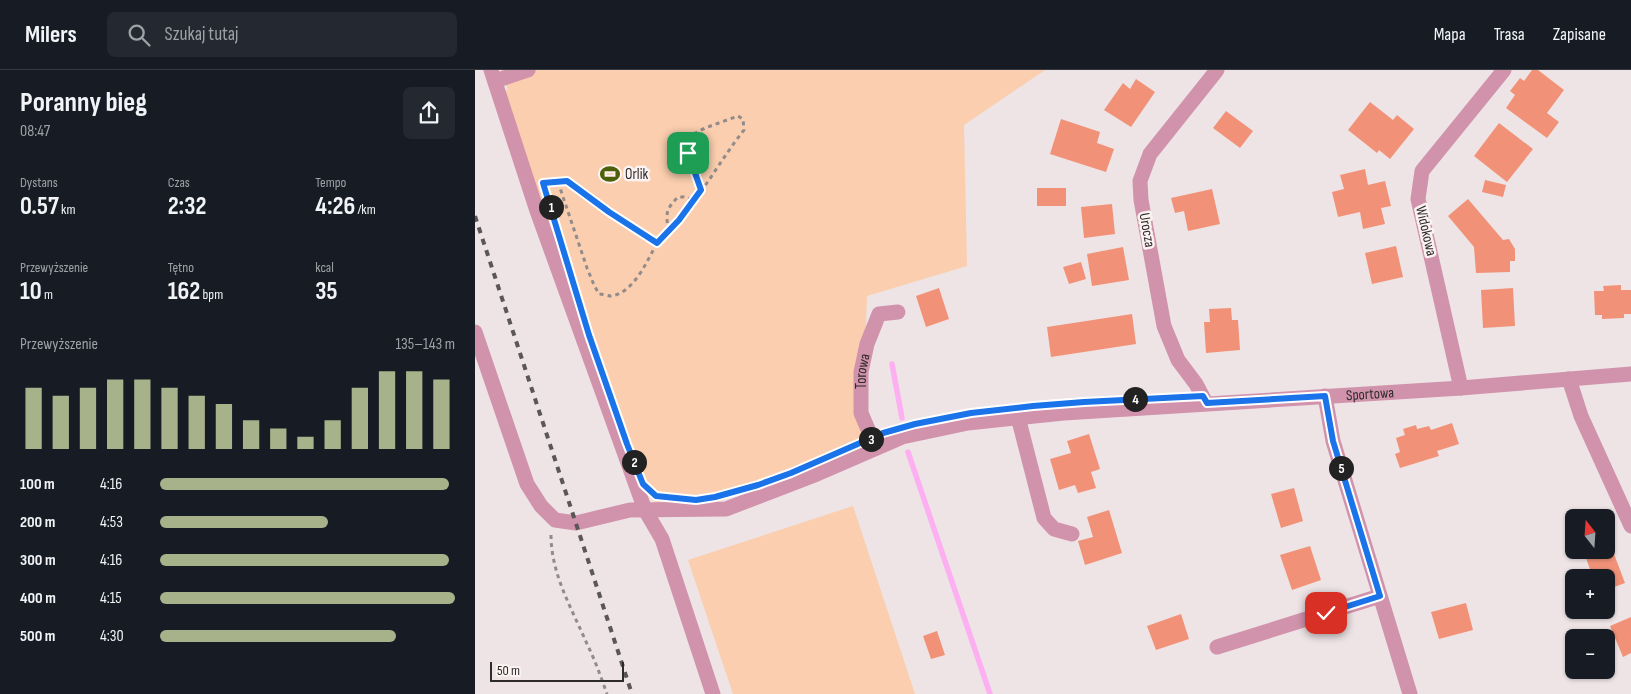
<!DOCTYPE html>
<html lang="pl">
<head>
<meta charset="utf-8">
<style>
	:root { --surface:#171b24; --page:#242831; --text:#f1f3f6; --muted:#9ea1a6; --line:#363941; --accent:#a7b18a }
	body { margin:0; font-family:"Sofia Sans Condensed",sans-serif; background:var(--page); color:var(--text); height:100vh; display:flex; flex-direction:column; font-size:19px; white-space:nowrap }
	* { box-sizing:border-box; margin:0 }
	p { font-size:16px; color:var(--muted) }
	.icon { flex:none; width:28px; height:28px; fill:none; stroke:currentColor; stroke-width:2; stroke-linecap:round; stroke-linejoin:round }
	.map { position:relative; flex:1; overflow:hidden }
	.details { display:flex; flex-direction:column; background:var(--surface); width:475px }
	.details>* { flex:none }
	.needle { width:32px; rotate:343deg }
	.buttons { position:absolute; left:1090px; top:439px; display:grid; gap:10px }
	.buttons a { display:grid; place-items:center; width:50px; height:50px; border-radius:8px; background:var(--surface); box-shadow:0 1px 4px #0004; font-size:25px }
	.scale { position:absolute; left:15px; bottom:12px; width:134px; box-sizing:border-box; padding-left:5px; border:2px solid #2e2b2b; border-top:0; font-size:14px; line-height:18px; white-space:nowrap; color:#2e2b2b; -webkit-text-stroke:4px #fbf2f2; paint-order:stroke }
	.pin { position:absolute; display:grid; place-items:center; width:42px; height:42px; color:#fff; margin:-21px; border-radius:10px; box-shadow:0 2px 8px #0006 }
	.km { position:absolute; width:25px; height:25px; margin:-12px; border-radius:50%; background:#222; color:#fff; font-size:14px; line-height:25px; text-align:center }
	.round { display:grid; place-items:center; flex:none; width:52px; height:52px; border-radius:8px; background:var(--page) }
	.overview { display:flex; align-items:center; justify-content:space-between; height:85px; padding:0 20px }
	h1 { font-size:28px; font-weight:700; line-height:38px }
	.figures { display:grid; grid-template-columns:repeat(3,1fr); gap:8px; height:85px; padding:5px 20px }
	.figures div { display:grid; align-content:center }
	.figures b { font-size:25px; font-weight:700 }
	.figures small { font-size:14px; font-weight:400 }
	.figures p { font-size:14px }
	.chart { height:140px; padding:10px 20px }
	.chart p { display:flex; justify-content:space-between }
	.chart svg { width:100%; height:90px; margin-top:5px; stroke:var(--accent); stroke-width:6 }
	ul { padding:0 20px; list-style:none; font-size:16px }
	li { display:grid; grid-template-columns:80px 60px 1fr; align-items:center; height:38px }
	li i { height:12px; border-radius:6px; background:var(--accent) }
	header { display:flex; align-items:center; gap:30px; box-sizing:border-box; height:70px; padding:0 25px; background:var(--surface); border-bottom:1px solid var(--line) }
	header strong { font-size:24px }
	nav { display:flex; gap:28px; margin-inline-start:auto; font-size:18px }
	.search { width:350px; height:45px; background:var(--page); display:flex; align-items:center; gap:12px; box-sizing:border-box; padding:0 18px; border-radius:8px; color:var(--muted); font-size:19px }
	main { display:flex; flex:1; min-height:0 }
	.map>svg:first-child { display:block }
	.green { fill:#faceae }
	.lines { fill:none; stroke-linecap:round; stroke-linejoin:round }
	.stream { stroke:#fdb0f1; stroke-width:5.5 }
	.building { fill:#f19278 }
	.path { stroke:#918b8b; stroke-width:3; stroke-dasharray:4 4; stroke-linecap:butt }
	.minor { stroke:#d193ac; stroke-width:15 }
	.rail { stroke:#5b5657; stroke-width:4; stroke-dasharray:6 6; stroke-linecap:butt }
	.route-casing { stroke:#fff; stroke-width:10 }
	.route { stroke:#1a73e8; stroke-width:6 }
	.labels { text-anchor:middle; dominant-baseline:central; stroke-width:5; stroke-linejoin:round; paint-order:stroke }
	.poi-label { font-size:15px; fill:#2e2b2b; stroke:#fbf2f2; text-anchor:start }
	.street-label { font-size:15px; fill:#2e2b2b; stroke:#fbf2f2 }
</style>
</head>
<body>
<header>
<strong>Milers</strong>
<div class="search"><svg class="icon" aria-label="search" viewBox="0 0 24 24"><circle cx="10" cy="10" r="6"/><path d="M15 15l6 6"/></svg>Szukaj tutaj</div>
<nav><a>Mapa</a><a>Trasa</a><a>Zapisane</a></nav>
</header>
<main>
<section class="details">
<div class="overview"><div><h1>Poranny bieg</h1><p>08:47</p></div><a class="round"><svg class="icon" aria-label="share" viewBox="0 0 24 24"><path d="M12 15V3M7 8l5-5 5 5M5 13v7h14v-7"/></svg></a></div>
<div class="figures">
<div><p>Dystans</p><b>0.57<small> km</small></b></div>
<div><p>Czas</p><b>2:32</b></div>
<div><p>Tempo</p><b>4:26<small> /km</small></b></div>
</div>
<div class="figures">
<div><p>Przewyższenie</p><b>10<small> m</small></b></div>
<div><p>Tętno</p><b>162<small> bpm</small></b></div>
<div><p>kcal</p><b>35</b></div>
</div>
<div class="chart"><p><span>Przewyższenie</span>135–143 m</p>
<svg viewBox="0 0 160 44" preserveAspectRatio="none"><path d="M5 44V14M15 44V18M25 44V14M35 44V10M45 44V10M55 44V14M65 44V18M75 44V22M85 44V30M95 44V34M105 44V38M115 44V30M125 44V14M135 44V6M145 44V6M155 44V10"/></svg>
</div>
<ul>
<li><b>100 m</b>4:16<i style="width:98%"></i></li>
<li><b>200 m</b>4:53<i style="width:57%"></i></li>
<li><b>300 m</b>4:16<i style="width:98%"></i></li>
<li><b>400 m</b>4:15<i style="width:100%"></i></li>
<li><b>500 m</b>4:30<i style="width:80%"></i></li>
</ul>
</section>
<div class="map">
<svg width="1156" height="624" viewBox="0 0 1156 624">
	<rect width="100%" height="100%" fill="#eee4e5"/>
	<path class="green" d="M26,0h544l-81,55 3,141 -100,30 -1,30 -8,42 -1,48 9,29 -103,41 -52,18 -32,2 -24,-4 -9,-8 -12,-24 -131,-378 5,-2z
		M378,436l62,188h-182l-45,-134z"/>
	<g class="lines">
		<path class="stream" d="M417,294l10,54
			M433,382l82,242"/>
	</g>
	<path class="building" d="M1057,0h6l26,20 -17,23 12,9 -12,16 -41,-30 9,-13 -5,-4 10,-13 4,3z
		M661,9l19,13 -24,35 -27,-17 19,-27 7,6z
		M895,32l23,18 4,-5 17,14 -24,30 -11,-9 -2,3 -29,-23z
		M751,41l27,20 -13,17 -27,-20z
		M586,49l39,13 -3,11 17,6 -8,23 -56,-18z
		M1024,53l34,26 -26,33 -33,-26z
		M890,99l3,16 17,-4 6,25 -10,2 4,16 -22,5 -3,-17 -22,5 -6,-25 12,-3 -4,-14z
		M1010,110l21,5 -3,12 -21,-5z
		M562,118h29v18h-29z
		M737,119l8,35 -32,7 -4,-20 -9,2 -4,-15z
		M993,129l35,41 6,-1 6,10v12h-5v11l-34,1 -2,-26 -26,-31z
		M637,134l3,30 -31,4 -3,-31z
		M921,176l7,31 -31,7 -7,-31z
		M648,177l6,33 -37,6 -5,-32z
		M606,192l5,17 -17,5 -6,-17z
		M1146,215v5h10v24h-7v4l-22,1v-4h-7l-1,-24h10l-1,-5z
		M464,218l10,31 -23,8 -10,-31z
		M1038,218l2,38 -32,2 -2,-38z
		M756,238l1,12h6l2,30 -34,3 -2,-31h6l-1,-13z
		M657,244l4,30 -85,13 -4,-30z
		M977,353l7,21 -22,7 2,5 -39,12 -5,-14 5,-2 -4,-14 9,-3 -2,-6 13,-4 1,4 12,-3 2,4z
		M614,364l11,35 -9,3 5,16 -18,5 -3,-8 -16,5 -9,-31 21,-6 -4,-12z
		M819,418l9,33 -22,7 -10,-34z
		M634,440l13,43 -37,12 -7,-24 15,-4 -6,-20z
		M835,476l11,34 -29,10 -12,-35z
		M1136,476l14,37 -19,7v-12h-13l-8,-23 14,-5h7v-3z
		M991,533l7,27 -34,9 -8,-27z
		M706,544l8,25 -33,11 -9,-24z
		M1156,547v36l-8,4 -13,-31z
		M462,561l8,24 -14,4 -8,-23z"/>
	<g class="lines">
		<path class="path" d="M83,112l29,86 7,17 5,9c4,0 9,2 12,2 23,-3 36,-35 46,-53
			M69,113l23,-2 42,31 48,31c7,-7 15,-14 21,-22 25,-28 43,-62 66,-91l-1,-11 -5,-3 -33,12 -21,11 17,51
			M194,161c-4,-17 -3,-22 9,-34h6l10,3
			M76,465c0,39 21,74 36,109 8,16 14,33 20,50"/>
		<g class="minor">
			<path d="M16,0l46,141 108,299 17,29 51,155"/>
			<path d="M20,11l33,-11"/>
			<path id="s1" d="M0,262l52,152 14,22 14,14 21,3 54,-13 96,-1 86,-33 90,-39 66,-14 96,-10 397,-25 170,-14"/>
			<path d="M1094,309l12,37 50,110"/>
			<path d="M986,318l-43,-189 4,-28 82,-101"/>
			<path d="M850,326l8,45 77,253"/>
			<path d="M731,333l-10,-19 -18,-24 -14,-34 -23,-126 -1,-19 10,-27 67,-84"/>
			<path d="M543,347l26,101 10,11 18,5"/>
			<path id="s2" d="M401,378l-15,-35v-41l6,-28 12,-30 19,-2"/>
			<path d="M742,577l163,-51"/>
		</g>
		<path class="rail" d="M0,146l157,478"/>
	</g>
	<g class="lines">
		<defs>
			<path id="route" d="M213,83l13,37 -22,30 -22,23 -48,-31 -42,-31 -24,2 46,152 38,109 16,40 13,12 40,4 19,-3 43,-12 33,-12 92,-40 32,-9 56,-11 62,-7 51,-4 119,-6 4,7 118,-7 8,45 47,155 -54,17"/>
		</defs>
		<use href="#route" class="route-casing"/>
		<use href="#route" class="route"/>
	</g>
	<defs>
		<symbol id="stadium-bare" viewBox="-9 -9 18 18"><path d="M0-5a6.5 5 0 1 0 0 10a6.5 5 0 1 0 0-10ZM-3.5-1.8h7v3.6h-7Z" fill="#4d6007" stroke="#fbf2f2" stroke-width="2.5" paint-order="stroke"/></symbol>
	</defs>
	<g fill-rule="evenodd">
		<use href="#stadium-bare" x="121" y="90" width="28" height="28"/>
	</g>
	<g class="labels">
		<g class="poi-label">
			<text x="150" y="104">Orlik</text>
		</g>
		<g class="street-label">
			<text transform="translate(672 160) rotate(80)">Urocza</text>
			<text transform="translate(951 161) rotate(77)">Widokowa</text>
			<text stroke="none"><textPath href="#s2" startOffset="80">Torowa</textPath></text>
			<text stroke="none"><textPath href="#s1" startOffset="1040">Sportowa</textPath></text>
		</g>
	</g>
</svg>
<div class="buttons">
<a><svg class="needle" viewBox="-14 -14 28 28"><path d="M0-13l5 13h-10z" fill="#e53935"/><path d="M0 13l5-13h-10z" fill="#9ea1a6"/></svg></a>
<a>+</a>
<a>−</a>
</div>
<div class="scale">50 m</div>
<div class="pin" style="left:213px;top:83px;background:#1e9e55"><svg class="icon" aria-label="arrive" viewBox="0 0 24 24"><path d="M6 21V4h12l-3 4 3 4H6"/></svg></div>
<div class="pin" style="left:851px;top:543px;background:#d93025"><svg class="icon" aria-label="check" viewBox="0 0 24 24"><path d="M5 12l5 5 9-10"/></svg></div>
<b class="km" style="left:76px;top:137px">1</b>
<b class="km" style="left:159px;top:392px">2</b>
<b class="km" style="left:396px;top:369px">3</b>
<b class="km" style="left:660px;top:329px">4</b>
<b class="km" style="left:866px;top:398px">5</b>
</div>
</main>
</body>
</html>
